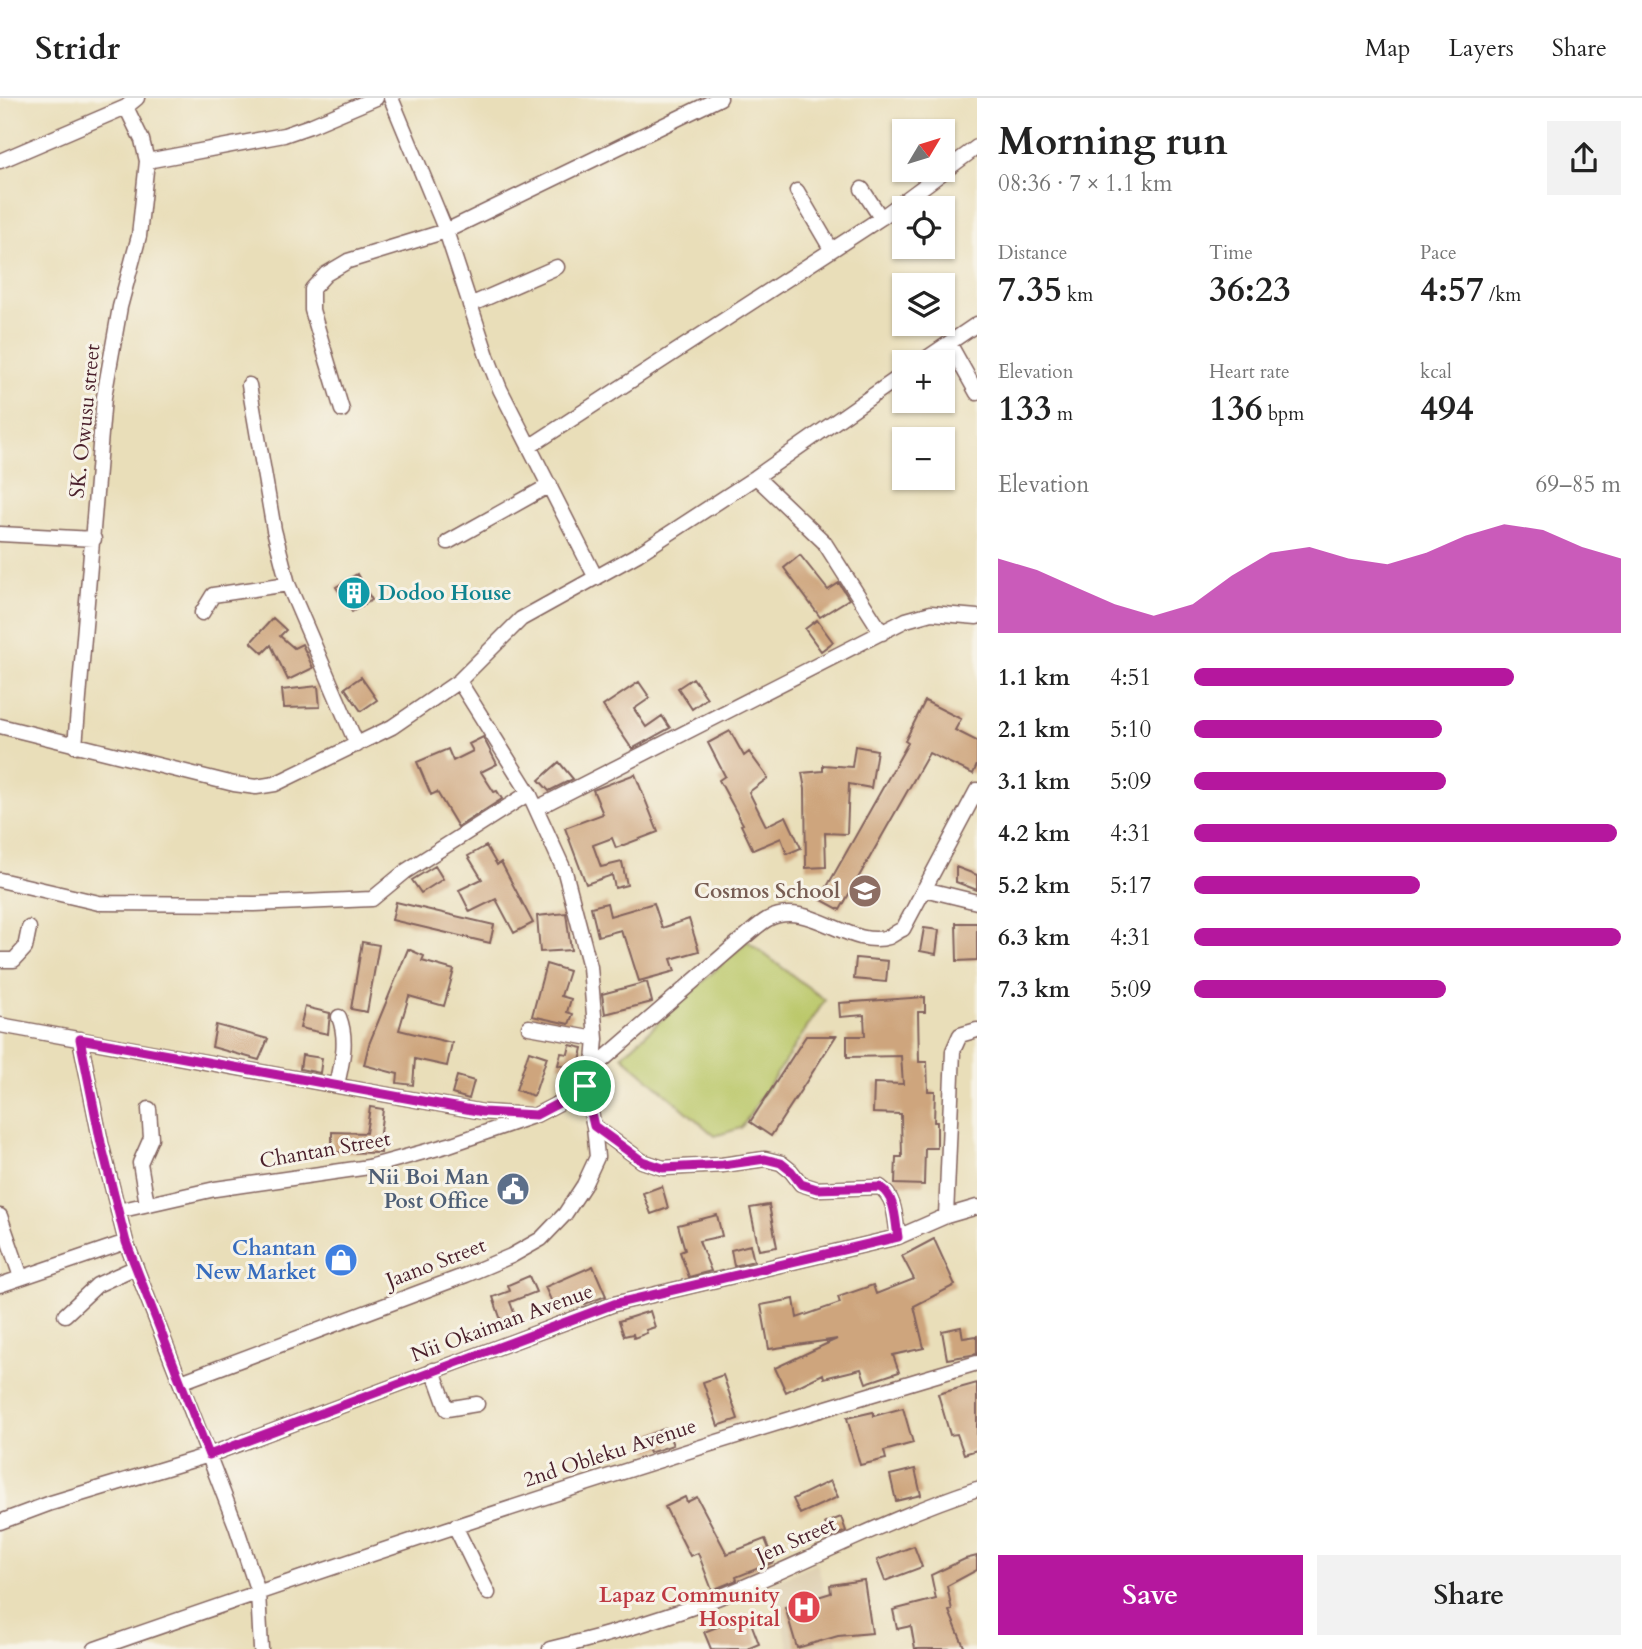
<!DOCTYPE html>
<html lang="en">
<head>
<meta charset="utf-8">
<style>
	:root { --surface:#fff; --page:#f2f2f2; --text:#222; --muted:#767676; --line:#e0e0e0; --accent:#b5179e }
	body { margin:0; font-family:Cardo,serif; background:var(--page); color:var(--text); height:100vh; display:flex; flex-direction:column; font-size:26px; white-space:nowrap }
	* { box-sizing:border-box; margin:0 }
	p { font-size:23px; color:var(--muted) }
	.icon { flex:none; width:38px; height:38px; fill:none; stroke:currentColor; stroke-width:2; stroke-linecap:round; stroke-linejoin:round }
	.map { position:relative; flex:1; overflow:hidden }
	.panel { display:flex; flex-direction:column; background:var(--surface); width:665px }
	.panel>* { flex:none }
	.needle { width:46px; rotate:52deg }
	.tools { position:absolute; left:892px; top:21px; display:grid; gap:14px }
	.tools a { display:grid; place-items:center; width:63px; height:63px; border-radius:0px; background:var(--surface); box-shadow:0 2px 5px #0004; font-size:35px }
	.pin { position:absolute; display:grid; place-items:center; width:60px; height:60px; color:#fff; margin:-30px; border:4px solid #fff; border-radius:50%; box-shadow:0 2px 7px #0007 }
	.round { display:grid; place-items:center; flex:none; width:74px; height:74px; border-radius:0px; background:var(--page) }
	.head { display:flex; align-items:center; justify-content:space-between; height:119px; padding:0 21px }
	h1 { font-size:38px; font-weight:700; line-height:52px }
	.metrics { display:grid; grid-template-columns:repeat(3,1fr); gap:10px; height:119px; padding:7px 21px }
	.metrics div { display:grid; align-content:center }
	.metrics b { font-size:35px; font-weight:700 }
	.metrics small { font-size:19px; font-weight:400 }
	.metrics p { font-size:19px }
	.chart { height:196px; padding:14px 21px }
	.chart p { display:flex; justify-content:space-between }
	.chart svg { width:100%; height:126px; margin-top:7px; fill:var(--accent); opacity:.7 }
	.primary-button { display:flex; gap:14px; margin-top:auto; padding:14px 21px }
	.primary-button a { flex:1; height:80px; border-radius:0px; background:var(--accent); color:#fff; font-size:28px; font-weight:700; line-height:80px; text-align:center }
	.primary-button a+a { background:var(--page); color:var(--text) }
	ul { padding:0 21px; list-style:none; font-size:23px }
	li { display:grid; grid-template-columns:112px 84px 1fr; align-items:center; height:52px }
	li i { height:18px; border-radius:9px; background:var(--accent) }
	header { display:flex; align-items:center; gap:42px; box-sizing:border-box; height:98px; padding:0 35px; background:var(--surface); border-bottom:2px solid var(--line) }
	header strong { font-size:33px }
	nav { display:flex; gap:38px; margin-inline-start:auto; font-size:24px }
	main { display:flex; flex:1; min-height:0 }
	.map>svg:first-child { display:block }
	.built { fill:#decfb1 }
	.garden { fill:#bbc86a; stroke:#82744a; stroke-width:2 }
	.building { fill:#cea57d }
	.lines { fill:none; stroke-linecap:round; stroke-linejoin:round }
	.minor-casing { stroke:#82625d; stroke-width:17 }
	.minor { stroke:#fff; stroke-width:14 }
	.route-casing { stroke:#fff; stroke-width:14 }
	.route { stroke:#b5179e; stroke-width:9 }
	.labels { text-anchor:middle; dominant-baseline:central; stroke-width:6; stroke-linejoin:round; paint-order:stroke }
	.street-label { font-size:21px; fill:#4a1f2b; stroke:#f7f3e8 }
	.culture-label { font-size:21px; font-weight:bold; fill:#0d838f; stroke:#f7f3e8; text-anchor:start }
	.education-label { font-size:21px; font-weight:bold; fill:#785e54; stroke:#f7f3e8; text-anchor:end }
	.service-label { font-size:21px; font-weight:bold; fill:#4e5e75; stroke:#f7f3e8; text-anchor:end }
	.shop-label { font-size:21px; font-weight:bold; fill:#366cbe; stroke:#f7f3e8; text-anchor:end }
	.health-label { font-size:21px; font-weight:bold; fill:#be3a42; stroke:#f7f3e8; text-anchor:end }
</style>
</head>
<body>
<header>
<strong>Stridr</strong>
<nav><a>Map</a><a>Layers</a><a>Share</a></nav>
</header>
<main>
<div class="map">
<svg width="977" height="1551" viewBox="0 0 977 1551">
	<rect width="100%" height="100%" fill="#f7f3e8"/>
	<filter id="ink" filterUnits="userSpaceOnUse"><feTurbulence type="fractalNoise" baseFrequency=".0143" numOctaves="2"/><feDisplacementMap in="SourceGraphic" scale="14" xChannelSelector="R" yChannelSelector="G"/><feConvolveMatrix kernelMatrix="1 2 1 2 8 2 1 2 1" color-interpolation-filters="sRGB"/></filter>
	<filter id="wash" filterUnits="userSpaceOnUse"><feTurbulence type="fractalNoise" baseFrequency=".00686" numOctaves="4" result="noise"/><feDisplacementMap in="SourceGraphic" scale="28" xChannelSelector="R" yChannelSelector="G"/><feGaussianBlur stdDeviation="1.57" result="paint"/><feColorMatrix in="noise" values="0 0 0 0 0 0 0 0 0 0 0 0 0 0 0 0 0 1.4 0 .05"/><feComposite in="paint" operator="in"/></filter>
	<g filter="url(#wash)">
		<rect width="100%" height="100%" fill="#e9deb9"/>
		<path class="built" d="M817,1464l22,87h-50l-17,-66z"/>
		<path class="garden" d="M747,843l78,59 -84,128 -26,8 -93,-80z"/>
		<g id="blocks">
			<path class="building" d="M800,457l28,35 11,-7 10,16 -29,18 -36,-49z
				M357,476l15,26 -20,12 -16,-25z
				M273,520l13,12 -6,6 14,12 8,-4 11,24 -25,12 -17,-35 -8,8 -12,-11z
				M817,522l16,22 -12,9 -16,-22z
				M361,579l16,23 -16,11 -16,-23z
				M693,580l14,20 -15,11 -14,-21z
				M639,584l11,16 -16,11 12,18 16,-11 8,12 -38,21 -29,-43z
				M318,588l2,21 -36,1 -2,-18z
				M925,603l36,18 -6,11 22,11v24l-4,9 -44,-21 -89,157 -20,-11 88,-156 -3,-2z
				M730,633l14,25 5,-4 19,26 -19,14 17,34 20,-10 15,32 -14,6 -6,-16 -28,12 -12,-25 2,-1 -24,-44 6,-4 -17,-33z
				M483,639l14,27 -16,8 13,20 3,-1 5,8 -44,28 -21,-35 -6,3 -14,-33 31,-13 5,12 20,-10 -4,-7z
				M855,648l22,4 -6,38 -22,-4 -2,50 -22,-1 1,34 -20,1 -1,-79 -3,-16 21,-2v-6l29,2z
				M559,664l14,17 -24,12 -10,-11z
				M635,676l23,58 -42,16 -4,-10 -19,7 8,22 21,-5 5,23 -12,3 -3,-13 -26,9 -21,-56 38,-14 -10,-24z
				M486,748l11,19 4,-3 32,61 -19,10 -18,-34 -26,13 -11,-22 23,-11 -14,-23z
				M435,768l8,13 -22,14 -9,-13z
				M956,769l21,8v15l-21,-8z
				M396,804l98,23 -4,18 -98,-23z
				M607,805l3,13 44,-13 8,25 27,-9 10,32 -28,8 4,12 -36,10 -14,-44h-2l-2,-7 -23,6 -7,-29z
				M566,815l5,37 -31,2 -3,-36z
				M956,825h21v37l-20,1z
				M924,830l15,2 -3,24 -16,-3z
				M362,844l17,3 -12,67 -16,-3z
				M408,851l16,7 -2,5 32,9 -10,36 -35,-10 -10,34 53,13 -5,23 -32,-7 -2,26 -16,-2 1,-9 -34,-9 5,-21z
				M856,860l32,3 -2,21 -32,-3z
				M546,866l23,7 -8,25 10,3 -4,13 6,2 -4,10 -37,-8z
				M647,884l5,20 -47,12 -3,-20z
				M925,899v15h-7l1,50h8l1,29h7l-1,31h3v26h-12l-1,37 -29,-1 1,-27h6l-1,-43 -28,-1 1,-30 29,1 -2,-28 -54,1v-21h18l-1,-21 -24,2 -1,-14z
				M305,909l25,6 -2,21 -28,-6z
				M216,927l52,14 -9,21 -47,-13z
				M806,938h30l-65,100 -21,-14z
				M570,947l13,3 -5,22 -20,-5 3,-12 7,1z
				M529,953l18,6 -13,39 -18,-6z
				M302,957l20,3 -2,15 -20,-4z
				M457,978l17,5 -5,18 -17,-5z
				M370,1009l13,2 -3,24h1v20l-49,-1v-20l34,1z
				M662,1088l6,22 -17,6 -8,-21z
				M769,1107l8,42 -18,3 -9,-42z
				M717,1117l5,21 -23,5 12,30 -22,6 -9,-25 5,-2 -7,-25z
				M934,1141l21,46 -41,21 10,42 -31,7 6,17 -33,11 -5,-14 -37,9 -1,-4 -37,18 -11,-24 62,-29 -68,10 -8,-44 33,-6 3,19 43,-15 -2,-6 35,-12 3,9 38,-15 -12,-23z
				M750,1147l4,16 -20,5 -3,-16z
				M593,1168l13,30 -21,8 -3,-7 -27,12 -10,-22z
				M529,1178l7,16 -26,10 6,16 -14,5 -9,-26 17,-6 -2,-6z
				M650,1213l5,16 -9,3 1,3 -13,5 -1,-4 -9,2 -5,-15z
				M961,1229l2,11 14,-2v18l-30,5 -5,-28z
				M723,1277l15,44 -20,7 -15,-44z
				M977,1285v67l-13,4 -7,-20 -7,1 -12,-41z
				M903,1310l10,35 -29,8 2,8 -26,6 -13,-47 26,-6 1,4z
				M666,1330l7,17 -24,8 -7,-16z
				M915,1371l6,26 -25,6 -6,-26z
				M830,1383l8,16 -38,17 -7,-15z
				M685,1399l2,5 10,-5 30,57 38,-15 9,23 -38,15 1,3 -25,10 -14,-37 -8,3 -25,-49z
				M841,1419l5,14 -15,7 -6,-15z
				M914,1448l8,21 -37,14 -8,-21z
				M977,1458v14l-30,16 5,24 -3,1 16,38h-50l-4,-23 -14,3 -4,-19 43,-11 -5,-24 34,-16z
				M864,1482l8,53 -34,3 -41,12 -12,-41 46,-14 -1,-8z
				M748,1517l11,29 -12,5h-36l-7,-17z"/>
		</g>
	</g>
	<g filter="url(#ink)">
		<use href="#blocks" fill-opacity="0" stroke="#82625d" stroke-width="2"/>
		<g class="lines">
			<defs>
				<path id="minor" d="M391,0l55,133 41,125 13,33 96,189
					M0,63l126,-54 11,-9
					M147,63l137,-26 26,-9 66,-28
					M862,91l19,29
					M797,93l34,58
					M470,207l87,-38
					M949,245l28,50
					M921,264l56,-38
					M249,287l25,145 14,54 69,161
					M342,312l-30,-100v-21l14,-15 22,-13 98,-30 274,-133
					M529,349l352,-229 96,-71
					M756,379l68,65 58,91
					M0,436l94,5
					M448,444l102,-57
					M202,515l11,-18 75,-11
					M0,628l234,58 22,3 19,-3 117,-57 67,-46 62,-62 117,-65 118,-77 149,-104
					M75,648l29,-349 16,-90 19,-71 8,-75 -5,-21 -16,-33
					M537,710l369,-188 25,-7 46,4
					M0,782l99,23 156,1 117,-5 34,-28 123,-78
					M924,791l53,13
					M0,862h14l11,-12 4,-20
					M0,927l483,87 45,3
					M529,929l67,12
					M80,941l21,104 25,99 110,284 22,66 3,57
					M590,973l152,-132c8,-6 17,-15 26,-20 40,-21 82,31 121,18 4,-2 9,-6 14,-8l74,-139
					M337,987c5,-23 11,-45 2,-68
					M594,1028l48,35 21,7 59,-3 43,-6 16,4 10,8 10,13 16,5 63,-2c16,11 15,32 18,50
					M147,1106l-7,-41 11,-25 -2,-29
					M118,1113l97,-22 154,-22 80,-22 87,-30 23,-12 26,-17 9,-24 2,-23 -6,-72 -25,-95 -36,-79 -70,-112
					M0,1118l21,61
					M946,1118l7,-165 7,-16 17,-5
					M0,1187l126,-43
					M65,1217l32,-30 39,-18
					M433,1272l14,39 30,-5
					M181,1284l285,-107 45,-19 30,-17 24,-25 19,-29 13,-28 -3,-31 -9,-40
					M0,1424l51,-19 158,-48 405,-151 284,-67 48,-21 31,-9
					M455,1428l33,67
					M95,1551c292,-102 585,-199 882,-286
					M550,1551c60,-14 120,-32 177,-55 84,-34 164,-77 250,-105"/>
			</defs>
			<use href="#minor" class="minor-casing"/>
			<use href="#minor" class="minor"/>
		</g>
	</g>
	<g class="lines" filter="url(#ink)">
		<defs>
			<path id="route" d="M80,941l403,73 53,3 23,-12 26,-17 9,40 48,35 21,7 60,-3 42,-6 16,4 10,8 10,13 16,5 63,-2c16,11 15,32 18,50l-284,67 -405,151 -83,-213 -25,-99z"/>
		</defs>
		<use href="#route" class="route-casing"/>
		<use href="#route" class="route"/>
	</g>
	<defs>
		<symbol id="building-disc" viewBox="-11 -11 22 22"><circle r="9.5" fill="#0f9aa8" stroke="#f7f3e8"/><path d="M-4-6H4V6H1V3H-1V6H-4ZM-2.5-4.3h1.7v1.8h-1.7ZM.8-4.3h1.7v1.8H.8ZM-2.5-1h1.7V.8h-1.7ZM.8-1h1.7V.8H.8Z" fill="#fff"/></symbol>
		<symbol id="school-disc" viewBox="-11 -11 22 22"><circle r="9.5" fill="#8d6e63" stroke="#f7f3e8"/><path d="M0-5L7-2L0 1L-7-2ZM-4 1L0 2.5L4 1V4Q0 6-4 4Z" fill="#fff"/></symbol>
		<symbol id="civic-disc" viewBox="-11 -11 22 22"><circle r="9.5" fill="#5c6f8a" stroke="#f7f3e8"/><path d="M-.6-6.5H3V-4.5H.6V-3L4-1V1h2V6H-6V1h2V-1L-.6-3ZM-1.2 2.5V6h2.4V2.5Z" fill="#fff"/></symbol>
		<symbol id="shop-disc" viewBox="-11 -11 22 22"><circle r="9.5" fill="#3f7fe0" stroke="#f7f3e8"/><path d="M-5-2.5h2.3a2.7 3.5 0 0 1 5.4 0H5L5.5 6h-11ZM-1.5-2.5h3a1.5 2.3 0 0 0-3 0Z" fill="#fff"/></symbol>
		<symbol id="hospital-disc" viewBox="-11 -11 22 22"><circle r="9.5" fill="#e0444e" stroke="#f7f3e8"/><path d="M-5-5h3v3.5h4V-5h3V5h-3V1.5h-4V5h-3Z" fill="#fff"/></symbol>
	</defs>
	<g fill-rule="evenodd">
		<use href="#building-disc" x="335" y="476" width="38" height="38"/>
		<use href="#school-disc" x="846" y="774" width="38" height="38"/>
		<use href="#civic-disc" x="494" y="1072" width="38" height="38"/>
		<use href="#shop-disc" x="322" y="1143" width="38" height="38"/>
		<use href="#hospital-disc" x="785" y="1490" width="38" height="38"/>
	</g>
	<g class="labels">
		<g class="street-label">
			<text transform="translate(85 323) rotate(-84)">SK. Owusu street</text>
			<text transform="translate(325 1052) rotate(-10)">Chantan Street</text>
			<text transform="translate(436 1165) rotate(-21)">Jaano Street</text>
			<text transform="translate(502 1225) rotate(-20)">Nii Okaiman Avenue</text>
			<text transform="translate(610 1355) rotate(-18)">2nd Obleku Avenue</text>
			<text transform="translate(796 1442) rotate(-24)">Jen Street</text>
		</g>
		<g class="culture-label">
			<text x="378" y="495">Dodoo House</text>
		</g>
		<g class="education-label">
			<text x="840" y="793">Cosmos School</text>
		</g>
		<g class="service-label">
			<text x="489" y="1079">Nii Boi Man<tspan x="489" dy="24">Post Office</tspan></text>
		</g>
		<g class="shop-label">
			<text x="316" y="1150">Chantan<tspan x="316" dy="24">New Market</tspan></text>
		</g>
		<g class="health-label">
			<text x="780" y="1497">Lapaz Community<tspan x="780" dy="24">Hospital</tspan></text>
		</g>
	</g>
</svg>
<div class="tools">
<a><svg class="needle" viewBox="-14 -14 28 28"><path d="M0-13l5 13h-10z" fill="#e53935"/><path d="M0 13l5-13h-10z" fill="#767676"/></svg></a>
<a><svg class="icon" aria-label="locate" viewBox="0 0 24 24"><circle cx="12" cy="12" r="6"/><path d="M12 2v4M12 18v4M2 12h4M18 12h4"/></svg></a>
<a><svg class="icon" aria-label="layers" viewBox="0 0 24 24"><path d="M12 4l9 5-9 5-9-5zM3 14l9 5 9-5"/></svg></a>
<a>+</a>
<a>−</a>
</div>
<div class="pin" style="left:585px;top:988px;background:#1e9e55"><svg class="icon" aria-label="arrive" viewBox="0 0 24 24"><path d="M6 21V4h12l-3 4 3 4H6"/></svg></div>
</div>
<section class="panel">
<div class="head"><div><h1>Morning run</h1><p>08:36 · 7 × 1.1 km</p></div><a class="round"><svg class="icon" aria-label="share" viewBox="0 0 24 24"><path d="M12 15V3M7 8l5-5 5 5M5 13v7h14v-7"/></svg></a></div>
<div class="metrics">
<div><p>Distance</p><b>7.35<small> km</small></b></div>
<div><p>Time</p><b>36:23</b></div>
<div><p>Pace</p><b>4:57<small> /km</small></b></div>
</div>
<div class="metrics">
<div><p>Elevation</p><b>133<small> m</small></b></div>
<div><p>Heart rate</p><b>136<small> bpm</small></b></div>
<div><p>kcal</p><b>494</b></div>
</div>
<div class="chart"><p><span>Elevation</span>69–85 m</p>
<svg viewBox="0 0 160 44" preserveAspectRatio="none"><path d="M0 44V18L10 22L20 28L30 34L40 38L50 34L60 24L70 16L80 14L90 18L100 20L110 16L120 10L130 6L140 8L150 14L160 18V44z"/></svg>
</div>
<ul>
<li><b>1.1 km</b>4:51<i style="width:75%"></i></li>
<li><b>2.1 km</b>5:10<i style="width:58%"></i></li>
<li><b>3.1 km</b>5:09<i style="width:59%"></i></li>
<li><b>4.2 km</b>4:31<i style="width:99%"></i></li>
<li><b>5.2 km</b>5:17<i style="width:53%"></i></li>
<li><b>6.3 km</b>4:31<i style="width:100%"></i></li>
<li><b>7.3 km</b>5:09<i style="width:59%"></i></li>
</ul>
<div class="primary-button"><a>Save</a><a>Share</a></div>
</section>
</main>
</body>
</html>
